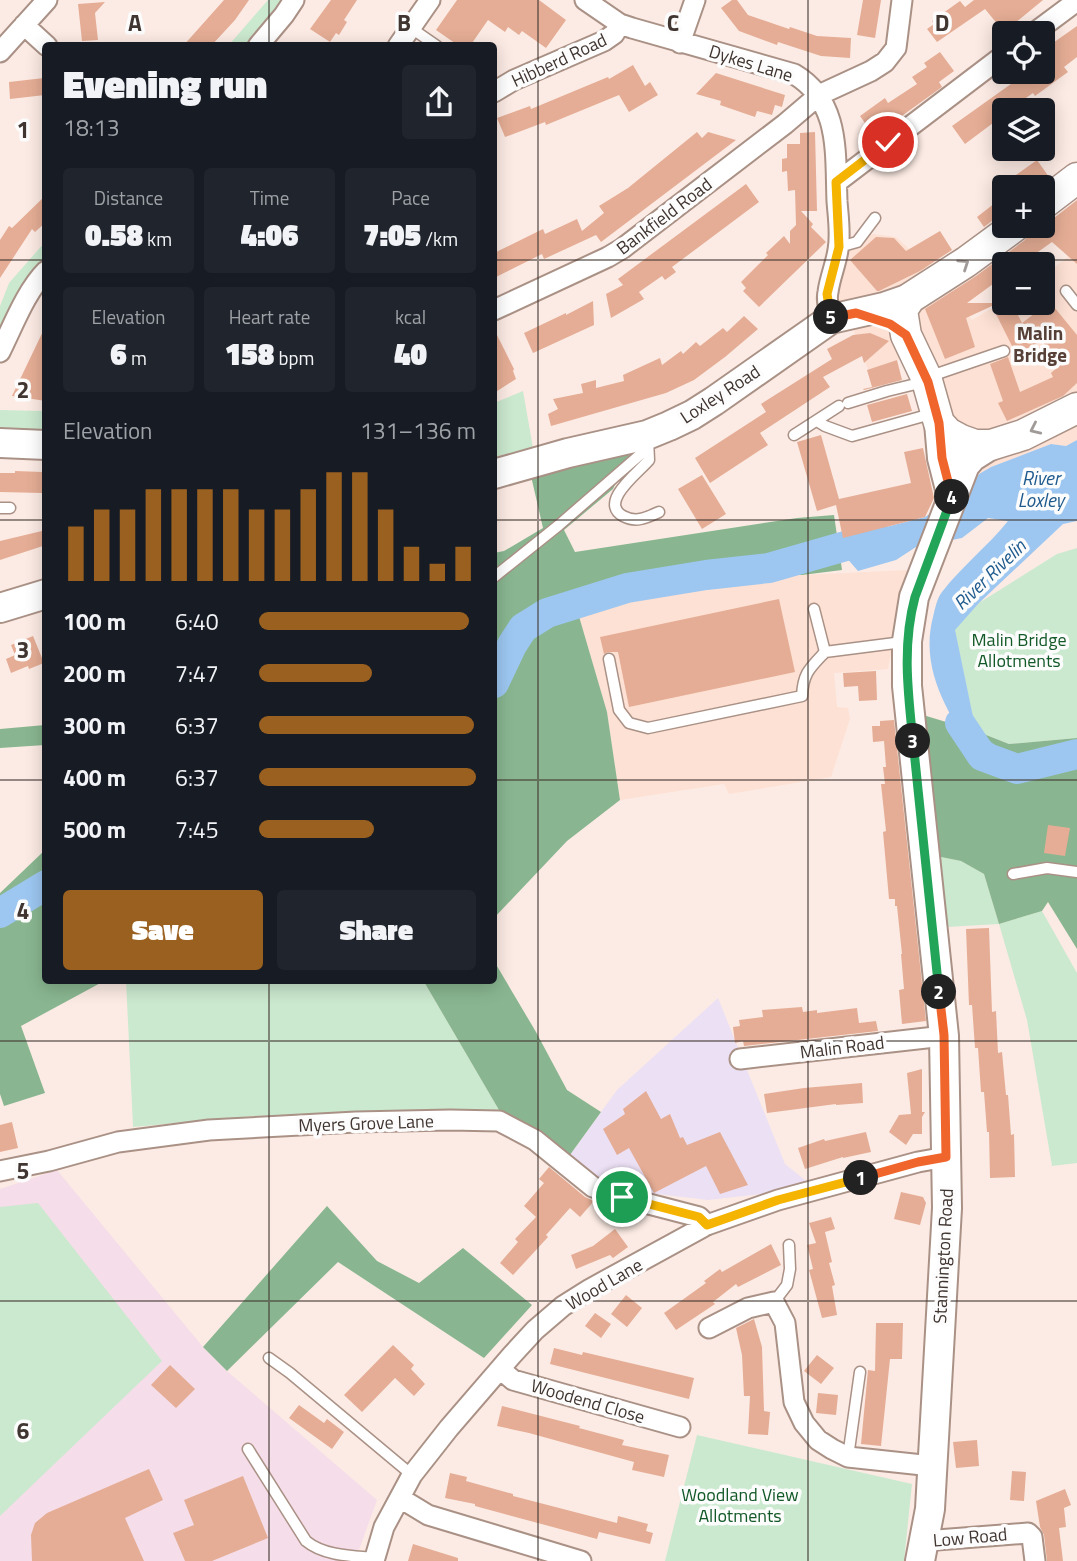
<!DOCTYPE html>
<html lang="en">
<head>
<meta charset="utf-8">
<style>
	:root { --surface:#171b24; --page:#20242c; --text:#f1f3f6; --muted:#9ea1a6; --accent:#9a601f }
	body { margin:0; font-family:"Titillium Web",sans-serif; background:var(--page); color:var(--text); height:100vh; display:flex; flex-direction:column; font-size:26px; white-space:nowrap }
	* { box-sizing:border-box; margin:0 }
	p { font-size:23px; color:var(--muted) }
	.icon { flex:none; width:38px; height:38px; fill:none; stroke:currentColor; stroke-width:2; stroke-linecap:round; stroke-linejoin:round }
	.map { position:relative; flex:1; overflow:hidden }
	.panel { position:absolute; left:42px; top:42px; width:455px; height:942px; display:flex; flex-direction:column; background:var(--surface); border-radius:7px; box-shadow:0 4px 18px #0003 }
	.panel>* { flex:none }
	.tools { position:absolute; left:992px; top:21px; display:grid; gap:14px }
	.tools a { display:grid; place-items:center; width:63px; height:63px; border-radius:7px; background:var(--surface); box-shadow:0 4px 18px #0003; font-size:35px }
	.pin { position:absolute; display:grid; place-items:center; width:60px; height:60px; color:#fff; margin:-30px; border:4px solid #fff; border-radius:50%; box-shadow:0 2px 7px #0007 }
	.km { position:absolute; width:35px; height:35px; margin:-18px; border-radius:50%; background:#222; color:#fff; font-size:19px; line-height:35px; text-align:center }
	.round { display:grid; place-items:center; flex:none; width:74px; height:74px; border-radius:7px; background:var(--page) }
	.headline { display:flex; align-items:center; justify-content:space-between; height:119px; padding:0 21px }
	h1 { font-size:38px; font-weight:800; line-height:52px }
	.metrics { display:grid; grid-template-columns:repeat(3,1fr); gap:10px; height:119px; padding:7px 21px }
	.metrics div { display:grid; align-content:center; border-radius:7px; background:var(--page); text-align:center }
	.metrics b { font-size:30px; font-weight:800 }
	.metrics small { font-size:19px; font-weight:400 }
	.metrics p { font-size:19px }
	.chart { height:196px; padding:14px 21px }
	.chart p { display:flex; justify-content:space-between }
	.chart svg { width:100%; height:126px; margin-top:7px; stroke:var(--accent); stroke-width:6 }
	.button { display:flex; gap:14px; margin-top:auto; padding:14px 21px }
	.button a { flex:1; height:80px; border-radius:7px; background:var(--accent); color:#fff; font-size:28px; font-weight:800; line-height:80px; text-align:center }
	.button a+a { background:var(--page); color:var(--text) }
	ul { padding:0 21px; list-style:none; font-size:23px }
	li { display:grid; grid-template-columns:112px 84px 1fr; align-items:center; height:52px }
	li i { height:18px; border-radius:9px; background:var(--accent) }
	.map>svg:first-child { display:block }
	.built { fill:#fde1d4 }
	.industrial { fill:#ece0f4 }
	.education { fill:#f5dde9 }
	.green { fill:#cbe9cf }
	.forest { fill:#89b690 }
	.water { fill:#9dc7f1 }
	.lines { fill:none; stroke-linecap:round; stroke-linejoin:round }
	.river { stroke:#9dc7f1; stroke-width:30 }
	.building { fill:#e5ad95 }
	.lane-casing { stroke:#aa9186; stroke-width:13 }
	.street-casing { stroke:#aa9186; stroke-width:23 }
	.secondary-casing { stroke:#aa9186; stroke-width:32 }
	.primary-casing { stroke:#aa9186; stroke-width:33 }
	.lane { stroke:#fff; stroke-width:10 }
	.street { stroke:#fff; stroke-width:19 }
	.secondary { stroke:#fff; stroke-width:28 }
	.primary { stroke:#fff; stroke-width:30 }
	.oneway { stroke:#a09a98 }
	.split-1-casing { stroke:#fff; stroke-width:14 }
	.split-2-casing { stroke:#fff; stroke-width:14 }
	.split-3-casing { stroke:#fff; stroke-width:14 }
	.split-4-casing { stroke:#fff; stroke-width:14 }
	.split-5-casing { stroke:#fff; stroke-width:14 }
	.split-6-casing { stroke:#fff; stroke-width:14 }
	.split-1 { stroke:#f5b400; stroke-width:9 }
	.split-2 { stroke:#f0652b; stroke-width:9 }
	.split-3 { stroke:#22a559; stroke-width:9 }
	.split-4 { stroke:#22a559; stroke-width:9 }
	.split-5 { stroke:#f0652b; stroke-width:9 }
	.split-6 { stroke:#f5b400; stroke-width:9 }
	.grid { fill:none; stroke:#403530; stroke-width:2; stroke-opacity:0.55 }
	.labels { text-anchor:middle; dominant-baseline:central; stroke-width:7; stroke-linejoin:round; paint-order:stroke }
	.street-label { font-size:18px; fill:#403530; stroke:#fcfcfc }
	.park-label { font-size:18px; fill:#135928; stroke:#fcfcfc }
	.neighbourhood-label { font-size:19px; font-weight:bold; fill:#564037; stroke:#fcfcfc }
	.water-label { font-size:19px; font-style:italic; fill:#1e5a8d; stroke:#fcfcfc }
	.grid-label { font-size:23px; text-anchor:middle; font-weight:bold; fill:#403530; stroke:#fcfcfc; stroke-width:7; stroke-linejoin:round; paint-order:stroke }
</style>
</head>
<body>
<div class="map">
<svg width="1077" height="1561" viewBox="0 0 1077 1561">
	<rect width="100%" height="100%" fill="#fcebe4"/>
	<path class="built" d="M873,234l23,3 48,43 28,40 32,-19v2h39v-27l34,-26v190l-11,6 -15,-2 -60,23 -12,7 -8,12 -34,7 -23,-139 -46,16 -20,-55 -17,2 8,-70z
		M907,570l-19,99 -54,4 3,34 11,1 2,11 -19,58 -102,17 -5,-10 -104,16 -13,-88 -30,-99 187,-40 38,2z"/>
	<path class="industrial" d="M718,998l67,166 30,24 -107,12 -60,-7 -54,-17 -27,-17 50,-69z"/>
	<path class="education" d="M57,1170l146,177 24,24 150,129 -22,61h-355v-372z"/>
	<path class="green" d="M268,0h18l-4,6 -37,39 -17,1z
		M45,242v19l-13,14 -32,59v-28l9,-23z
		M523,391l10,57 -39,9v-54z
		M0,410l45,1v20l-45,-1z
		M1077,548v190l-68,6 -33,-13 -22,-101 25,-27 78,-49z
		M936,856l25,5 23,13 15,50 43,-13 35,62v190l-25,3 -25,-146 -28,-96 -52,3z
		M126,980h297l76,130 -100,1 -146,5 -120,11z
		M38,1203l124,158 -162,155v-309z
		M697,1435l215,49 -8,77h-239z"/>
	<path class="forest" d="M633,449l-20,40 -49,41 11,22 222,-34 37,-3 8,55 -40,5 -38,-2 -186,40 29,99 13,88 -53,41 -73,77v-365l10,-2 39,-23 -12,-52z
		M923,715l53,16 33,13 68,-6v211l-29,-47 -6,9 -43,13 -15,-50 -23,-13 -25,-5z
		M45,725v20l-45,3v-19z
		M45,850l1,130h60l-85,46 24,67 -41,13 -4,-12v-201z
		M494,961l42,71 31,58 34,22 -34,47 -34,-32 -34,-17 -76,-130h71z
		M327,1206l50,55 42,22 44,-35 69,57 -48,53 -146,-96 -111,109 -24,-24z"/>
	<path class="water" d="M1077,440v81l-14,3 -84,79 -24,27 21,101 19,14 -16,15c-29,-43 -60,-89 -46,-143 2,-8 4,-19 9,-25 19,-25 46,-46 66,-71l-20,-3 -26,20 -46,9 -20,13 -38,11 -20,-23 13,-12 74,-19 48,-32 6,-11 12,-7 60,-23 15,2z"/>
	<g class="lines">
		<path class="river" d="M494,683l18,-38 11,-17 24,-15 80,-25 79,-13 63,-7 108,-31
			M960,723l22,33 35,13 60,-15
			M0,913l46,-28"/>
	</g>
	<path class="building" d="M224,0h25l-14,20 -24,26h-28z
		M331,0h26l-13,20 3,2 -8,13 -3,-2 -6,9 -20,-13z
		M457,0h82l27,20 -20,28 -24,-17 -3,4 -11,-8 -3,5 -17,-12 -18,26h-11l-23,-16z
		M732,0h5l11,15 41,14 1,-2 27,9 34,2 -1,20 -29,-2 -43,-14 -1,3 -38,-14 -18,-23z
		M863,0h18l-6,38 -18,-3z
		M974,0h69l-39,32 -19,-23 -48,33 -10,-13 7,-5 -2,-3 28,-20 5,6z
		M105,2l-10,11 3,27 -16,1 -4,-37z
		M1077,26v31l-13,10 4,5 -33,24 -2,-3 -24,17h-5v11l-8,6 -3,-4 -28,21 -13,-18 76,-54h15v-22z
		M940,52l14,19 -15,11 3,5 -68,49 -14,-20 25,-18 3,5 29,-19 -5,-7 15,-10 -3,-4z
		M633,65l12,21 5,-4 8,13 -29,17 -10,-17 -73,30 -1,-3 -40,15 -8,-19 33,-12 1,3 77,-32 1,2z
		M716,73l69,22 -3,12 -7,-2 -3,10 -15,-4 -2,6 -35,-12 1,-4 -25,-7z
		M44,78l1,17 -35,4 -1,-17z
		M697,132l5,6 6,-6 28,8 -135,102 -5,-7 -52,24 -2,-5 -48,24v-25l49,-24 2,5 32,-15 5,12 22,-18 -5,-7 29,-18z
		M815,132l2,79h-16l12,13 -2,3 15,15 -67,65 -16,-16 3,-3 -5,-6 27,-27 -2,-2 18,-17 6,8v-13l6,-6 -1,-35 -7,1 -1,-20 -5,1v-13l5,-1v-14h13v-11z
		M1037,160l12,17 -13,10h-37z
		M746,184l13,18 -87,65 4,5 -11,8 -3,-4 -23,16 5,7 -33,19 -5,-24 17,-9 -5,-6z
		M46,195v27l-11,10 -3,-3 -32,49v-38l9,-14 3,2z
		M1004,196v16l-20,15 -7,-10z
		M1077,200v64l-25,-22 -31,22h-17v12l-37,27h45l10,20 28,-21 27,33v48l-14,13 -56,25 -9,-18 5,-2 -13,-37 18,-7 12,35 33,-15 -2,-4 9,-8 -18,-24 -26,13 -24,-48 -26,12 9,29 -30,12 -20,-50 51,-33 49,-36 6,-9 8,-5h4v-3l11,-5z
		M940,231l12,19 -32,21 -41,20h-2l-27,-31 26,-23 18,1 12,13z
		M593,301l1,24 -61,28 -9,-20 42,-20v2z
		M744,316l14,13 -33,28 -31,23 -28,13 -115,33 -3,-12 10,-5 -5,-10 30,-6 -2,-9 15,-4v8l28,-7 -1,-6 37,-17 2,7 19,-14 2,3 13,-12 4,4 23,-18 4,4z
		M46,325v76l-34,-5z
		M494,329l20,40 -1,2 3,8 -22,14z
		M870,333l19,8 -25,22 -2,-7 -39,21 7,10 -70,46 8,12 -58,38 -15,-25 71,-46 -5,-8 71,-45 -5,-10 26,-14z
		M897,360l5,20 -38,10 -1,-1 9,-2 -5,-17z
		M907,394l5,17 -40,11 -5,-17z
		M821,435l18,64 72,-16 -7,-31 19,-4 11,50 -9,19 -82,21 -7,-33 -19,6 -20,-69z
		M15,471l28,1 -1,21 -42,-1v-19h15z
		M702,475l24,39 -24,15 -24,-40z
		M46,530v15l-46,15v-19z
		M779,599l16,73 -166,35 -11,-55h-10l-4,2 -4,-17z
		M33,636l11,27 -15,6 -1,-3 -17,7 -5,-14 9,-4 -4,-10z
		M876,671l1,29 -18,1 -1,-15 -14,1 -1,-14z
		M894,720l32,301 -24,3 -3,-34 5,-1 -3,-35h1l-5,-48h-2v-7h-6l-6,-67 3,-1 -5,-47h4l-2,-17h3l-2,-26 -11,1 -1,-16h8v-5z
		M1048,825l22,3 -5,28 -21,-3z
		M989,928l3,84 4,-1 2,42 4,-1 4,43h2l3,40 3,-1 1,43 -25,1 -1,-46h-2l-3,-40h-3l-3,-44h-3l-3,-43h-3l-3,-76z
		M802,1007l1,5 14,-2v3l40,-5 2,15 17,-2 2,10 -134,15 -1,-5 -8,2 -2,-16 7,-1 -1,-6 24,-3 -1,-7z
		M922,1069v43h3l-3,5v17h-9l-7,11 -17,-13 10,-17 12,-1 -4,-41z
		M862,1083l1,20 -27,2v-1l-69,9 -3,-19 40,-6z
		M646,1091l15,28 9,-5 10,24 3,-1 4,8 33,-13 28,53 -28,9 -14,-28 -52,27 -25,-45 -12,7 -14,-26 22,-15 -2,-5z
		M12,1122l6,26 -18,4v-27z
		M866,1132l5,20 -28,6v-1l-38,12 -7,-21 26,-9 1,2z
		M549,1167l36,30 9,4 -14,16 -10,-9 -24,27 2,2 -35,38 -13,-12 18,-21 -3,-3 21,-22 -12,-11 20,-23 -5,-4z
		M901,1192l22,5 3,6 -6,22 -26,-6z
		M831,1217l4,12 -10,3 7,30 -3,1 6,22 -3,1 5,29 -15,3 -13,-48 4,-1 -6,-24 9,-2 -7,-20z
		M615,1229l13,18 -15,11 -3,-3 -34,14 -5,-14 22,-9z
		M771,1244l10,21 -43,22 -2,-3 -23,18 2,2 -39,26 -12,-17 42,-30 -2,-2 16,-12 2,3z
		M626,1295l16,13 -15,19 -16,-13z
		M595,1313l16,11 -10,14 -16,-12z
		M754,1319l8,28 2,64 6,1 -2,23 -20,-1 2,-38h-6l-2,-41 -6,-27z
		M876,1323h27l-1,36h-12l-9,87 -20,-2 7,-74 7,1z
		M393,1345l21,20 -3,4 14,15 -11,12 -19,-18 -33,34 -18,-17z
		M554,1348l28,7 1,-3 111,26 -5,21 -139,-35z
		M817,1355l17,13 -13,16 -17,-13z
		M170,1365l25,24 -19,19 -25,-23z
		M818,1393l20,2 -2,20 -20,-2z
		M299,1405l25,18 3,-4 17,13 -12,17 -43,-31z
		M502,1406l78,20 -1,2 45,12 -2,5 47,10 -5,22 -32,-7 2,-8 -105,-29 -32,-7z
		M977,1440l2,26 -23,2 -3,-26z
		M149,1469l14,31 -38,18 19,43h-112l-1,-26 4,-12 12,-10z
		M1012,1471l14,1 -2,29 -14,-1z
		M450,1473l17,4 -1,4 47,13v2l104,27 1,-7 30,8 -2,7 7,2 -3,11 -51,-12 -2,7 -122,-33v-2l-30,-6z
		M243,1476l25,62 -56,23h-27l-12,-28 21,-8 -10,-25z
		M1065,1489l6,16 -7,3 2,19 -7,1 4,33h-16l-3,-26 -4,-8 -4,-26z
		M413,1544l45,14v3h-50z"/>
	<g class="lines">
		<defs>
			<path id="lane" d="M411,28l26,18
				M839,247l18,-5 18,-24
				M1066,291l11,14
				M928,377l76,-26
				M848,403l39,-12 37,-9
				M817,421l8,5 27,10 79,-22
				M794,435l45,-29
				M648,439l1,21c-10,12 -51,42 -26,56 13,7 23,2 36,-4
				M0,508h10
				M494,577l65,-52 83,-72 4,-14
				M825,652l78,-10
				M609,659l10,51 10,13 19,5 154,-32c1,-23 8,-28 23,-44l-11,-43
				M1013,874l34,-6 30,4
				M774,1302l13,-17 3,-16 -1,-24
				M269,1358l21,15 122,102
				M248,1449l58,92c18,15 47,15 69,17
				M848,1457l12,-85"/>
			<path id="street" d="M585,0l35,24 12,4 162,46c47,28 41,79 43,127 1,15 4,33 1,49 -2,14 -8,27 -10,42 -2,8 1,18 3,27
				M24,25l23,21
				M1034,33l43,-32
				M680,43l15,-43
				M258,46l26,-31 10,-15
				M398,46l32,-46
				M0,52l47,-52
				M494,92l20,-12 90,-39 10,-7 6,-10
				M837,182l167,-127
				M494,310l114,-53 15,-9 162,-124 34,-29 52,-24 14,-9 11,-14 6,-48
				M0,352c13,-26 26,-61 46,-81
				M740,1059l204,-23
				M0,1171l49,-10 69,-19 91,-12 147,-8 94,-2 49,1 36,19 58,47 29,10 77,20 8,8
				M709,1328l39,-20 26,-6 11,21 9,79 10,21 14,17 14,9 16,8 84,9
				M500,1369l13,11 167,47
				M400,1498l28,17 153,46
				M924,1541l104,-8 4,4 3,24
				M374,1561l10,-34 28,-52 37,-47 63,-73 23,-25 28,-24 27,-17 117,-64 71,-25 140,-38 28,-5"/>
			<path id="secondary" d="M939,423l3,35 10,39
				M0,443l46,2
				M494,474l74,-21 79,-18 22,-9 23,-11 22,-14 117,-82 53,-12 26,-9
				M0,608l46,-14
				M920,1561l10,-52 17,-301 -3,-172 -37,-350v-45l7,-44 51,-132 7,-8 19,-12"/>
			<path id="primary" d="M1043,204l34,-26
				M1015,226l-49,36 -56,36 -8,12 4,25 20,42 13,46 9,10 13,7 14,5h16l32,-10 54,-27"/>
		</defs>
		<use href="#lane" class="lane-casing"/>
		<use href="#street" class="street-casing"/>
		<use href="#secondary" class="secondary-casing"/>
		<use href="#primary" class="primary-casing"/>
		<use href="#lane" class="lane"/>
		<use href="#street" class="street"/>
		<use href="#secondary" class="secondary"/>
		<use href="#primary" class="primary"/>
	</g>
	<defs><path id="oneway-chevron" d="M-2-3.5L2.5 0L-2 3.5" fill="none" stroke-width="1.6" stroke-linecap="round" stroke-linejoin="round" transform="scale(1.75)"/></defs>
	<g class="oneway">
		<use href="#oneway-chevron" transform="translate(964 264) rotate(-34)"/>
		<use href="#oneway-chevron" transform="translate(1035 429) rotate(155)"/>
	</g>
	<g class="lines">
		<defs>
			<path id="split-1" d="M622,1197l77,20 8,8 71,-25 83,-22"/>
			<path id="split-2" d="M861,1178l57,-16 28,-5 -2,-122 -5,-43"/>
			<path id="split-3" d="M913,741l26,251"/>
			<path id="split-4" d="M913,741c-5,-48 -11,-96 2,-144l37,-100"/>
			<path id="split-5" d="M831,317v1l25,-5 34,11 16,11 22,47 11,41 3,35 10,39"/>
			<path id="split-6" d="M831,317l-4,-23 12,-47 -3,-65 52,-40"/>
		</defs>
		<use href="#split-1" class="split-1-casing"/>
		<use href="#split-2" class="split-2-casing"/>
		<use href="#split-3" class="split-3-casing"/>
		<use href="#split-4" class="split-4-casing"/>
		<use href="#split-5" class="split-5-casing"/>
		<use href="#split-6" class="split-6-casing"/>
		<use href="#split-1" class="split-1"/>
		<use href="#split-2" class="split-2"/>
		<use href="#split-3" class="split-3"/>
		<use href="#split-4" class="split-4"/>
		<use href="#split-5" class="split-5"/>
		<use href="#split-6" class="split-6"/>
	</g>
	<path class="grid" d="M269,0v46M538,0v1561M808,0v1561M0,260h46M494,260h583M0,520h46M494,520h583M0,780h46M494,780h583M269,980v581M0,1041h1077M0,1301h1077"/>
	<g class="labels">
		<g class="street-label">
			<text transform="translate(559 60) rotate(-25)">Hibberd Road</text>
			<text transform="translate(751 63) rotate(17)">Dykes Lane</text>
			<text transform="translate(664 216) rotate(-37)">Bankfield Road</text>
			<text transform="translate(720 394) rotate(-33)">Loxley Road</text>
			<text transform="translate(842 1047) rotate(-7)">Malin Road</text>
			<text transform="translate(366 1123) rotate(-2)">Myers Grove Lane</text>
			<text transform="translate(943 1256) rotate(-87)">Stannington Road</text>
			<text transform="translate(604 1284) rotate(-30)">Wood Lane</text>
			<text transform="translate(588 1401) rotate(16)">Woodend Close</text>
			<text transform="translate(970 1537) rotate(-5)">Low Road</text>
		</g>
		<g class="park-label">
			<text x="1019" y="639">Malin Bridge<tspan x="1019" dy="21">Allotments</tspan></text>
			<text x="740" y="1494">Woodland View<tspan x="740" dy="21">Allotments</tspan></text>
		</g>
		<g class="neighbourhood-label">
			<text x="1040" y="332">Malin<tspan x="1040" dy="22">Bridge</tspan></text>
		</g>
		<g class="water-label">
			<text x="1041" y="477">River<tspan x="1041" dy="22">Loxley</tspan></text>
			<text transform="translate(989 574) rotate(-44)">River Rivelin</text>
		</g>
	</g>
	<g class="grid-label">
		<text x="135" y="31">A</text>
		<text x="404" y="31">B</text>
		<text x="673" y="31">C</text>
		<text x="942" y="31">D</text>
		<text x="23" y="138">1</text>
		<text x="23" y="398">2</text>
		<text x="23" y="658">3</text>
		<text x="23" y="919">4</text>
		<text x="23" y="1179">5</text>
		<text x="23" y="1439">6</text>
	</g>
</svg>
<div class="tools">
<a><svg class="icon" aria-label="locate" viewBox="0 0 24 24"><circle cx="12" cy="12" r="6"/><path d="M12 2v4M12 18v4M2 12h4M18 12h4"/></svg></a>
<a><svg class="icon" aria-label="layers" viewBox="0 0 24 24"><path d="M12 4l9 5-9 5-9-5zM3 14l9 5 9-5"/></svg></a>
<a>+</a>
<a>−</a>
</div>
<div class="pin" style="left:622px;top:1197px;background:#1e9e55"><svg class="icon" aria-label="arrive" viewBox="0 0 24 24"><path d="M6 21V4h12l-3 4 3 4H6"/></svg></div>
<div class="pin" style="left:888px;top:142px;background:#d93025"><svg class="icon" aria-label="check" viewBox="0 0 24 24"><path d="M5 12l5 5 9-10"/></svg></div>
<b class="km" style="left:861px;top:1178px">1</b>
<b class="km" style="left:939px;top:992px">2</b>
<b class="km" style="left:913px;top:741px">3</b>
<b class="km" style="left:952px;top:497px">4</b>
<b class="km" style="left:831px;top:317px">5</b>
<section class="panel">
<div class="headline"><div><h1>Evening run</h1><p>18:13</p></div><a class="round"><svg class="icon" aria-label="share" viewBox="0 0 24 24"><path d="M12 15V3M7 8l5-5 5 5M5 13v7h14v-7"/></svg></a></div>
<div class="metrics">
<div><p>Distance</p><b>0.58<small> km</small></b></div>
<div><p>Time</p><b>4:06</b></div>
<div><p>Pace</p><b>7:05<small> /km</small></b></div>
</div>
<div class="metrics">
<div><p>Elevation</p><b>6<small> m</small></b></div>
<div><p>Heart rate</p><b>158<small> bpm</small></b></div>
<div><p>kcal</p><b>40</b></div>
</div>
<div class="chart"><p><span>Elevation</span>131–136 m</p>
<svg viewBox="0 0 160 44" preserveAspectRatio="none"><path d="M5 44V25M15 44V19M25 44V19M35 44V12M45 44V12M55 44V12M65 44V12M75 44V19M85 44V19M95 44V12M105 44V6M115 44V6M125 44V19M135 44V32M145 44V38M155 44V32"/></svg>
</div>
<ul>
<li><b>100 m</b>6:40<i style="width:97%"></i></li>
<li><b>200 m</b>7:47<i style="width:52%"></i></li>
<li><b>300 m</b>6:37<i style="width:99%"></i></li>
<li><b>400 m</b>6:37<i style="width:100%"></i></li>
<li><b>500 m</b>7:45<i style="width:53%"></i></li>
</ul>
<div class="button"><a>Save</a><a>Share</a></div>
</section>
</div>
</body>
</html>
